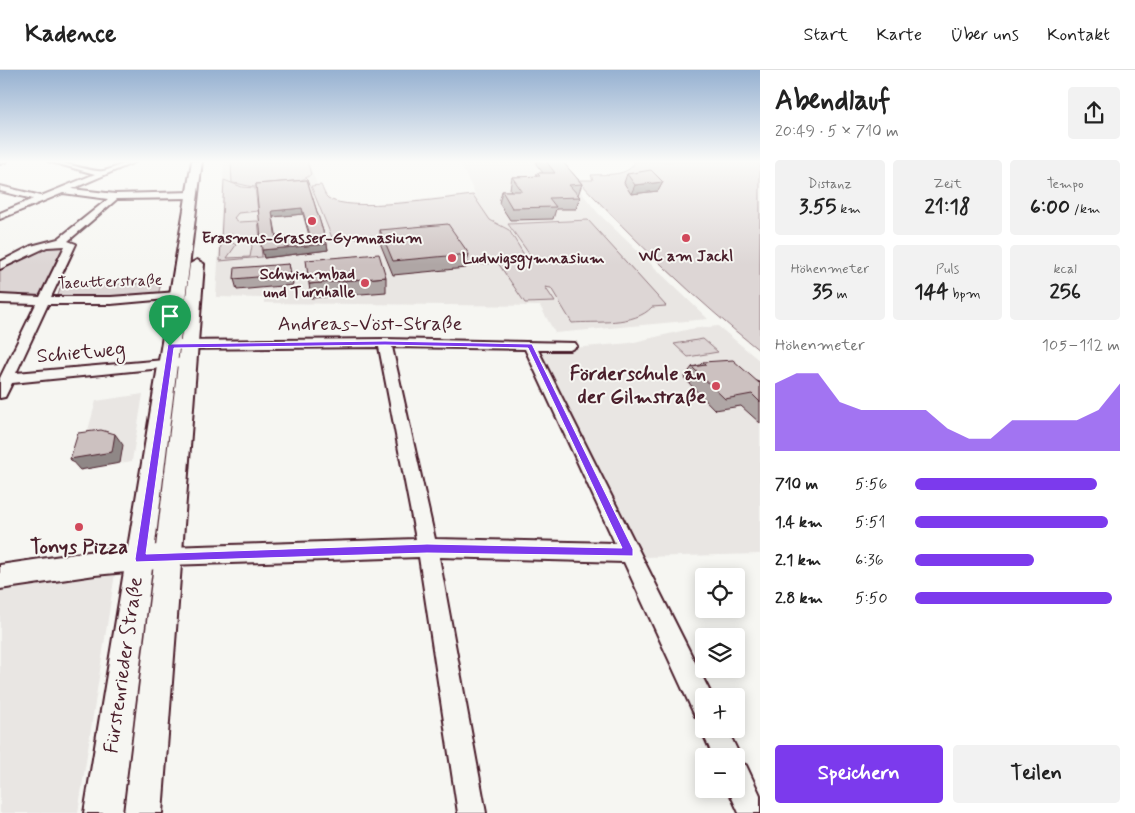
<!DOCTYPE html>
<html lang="de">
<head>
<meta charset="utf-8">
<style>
	:root { --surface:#fff; --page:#f2f2f2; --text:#222; --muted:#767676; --line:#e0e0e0; --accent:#7c3aed }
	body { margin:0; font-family:Mynerve,sans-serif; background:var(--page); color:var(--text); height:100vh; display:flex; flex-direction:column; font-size:19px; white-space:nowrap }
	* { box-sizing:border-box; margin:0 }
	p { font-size:16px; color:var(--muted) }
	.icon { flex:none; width:28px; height:28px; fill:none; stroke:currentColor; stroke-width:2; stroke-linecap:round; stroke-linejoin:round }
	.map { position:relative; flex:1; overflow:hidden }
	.drawer { display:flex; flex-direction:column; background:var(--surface); width:375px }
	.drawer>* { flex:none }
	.buttons { position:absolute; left:695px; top:498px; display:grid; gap:10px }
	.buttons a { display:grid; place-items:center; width:50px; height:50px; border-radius:5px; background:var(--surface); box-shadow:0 2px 12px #0003; font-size:25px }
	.pin { position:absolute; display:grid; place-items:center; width:42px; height:42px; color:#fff; margin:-51px -21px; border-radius:50% 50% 50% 0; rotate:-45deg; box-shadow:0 0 5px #0007 }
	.pin .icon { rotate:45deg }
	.round { display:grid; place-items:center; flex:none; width:52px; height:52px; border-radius:5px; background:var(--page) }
	.headline { display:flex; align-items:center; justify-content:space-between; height:85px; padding:0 15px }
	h1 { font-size:28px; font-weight:800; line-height:38px }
	.stats { display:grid; grid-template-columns:repeat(3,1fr); gap:8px; height:85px; padding:5px 15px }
	.stats div { display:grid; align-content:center; border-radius:5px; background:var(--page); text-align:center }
	.stats b { font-size:21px; font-weight:800 }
	.stats small { font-size:14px; font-weight:400 }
	.stats p { font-size:14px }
	.chart { height:140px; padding:10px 15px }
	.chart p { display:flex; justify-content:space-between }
	.chart svg { width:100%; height:90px; margin-top:5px; fill:var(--accent); opacity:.7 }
	.primary-button { display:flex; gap:10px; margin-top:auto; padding:10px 15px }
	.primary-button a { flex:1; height:58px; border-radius:5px; background:var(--accent); color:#fff; font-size:20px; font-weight:800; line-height:58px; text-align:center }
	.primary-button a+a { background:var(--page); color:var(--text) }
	ul { padding:0 15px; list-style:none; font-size:16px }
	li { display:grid; grid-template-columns:80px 60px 1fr; align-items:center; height:38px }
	li i { height:12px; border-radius:6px; background:var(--accent) }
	header { display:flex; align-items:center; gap:30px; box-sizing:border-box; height:70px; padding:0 25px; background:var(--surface); border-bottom:1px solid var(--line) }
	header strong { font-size:24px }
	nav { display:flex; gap:28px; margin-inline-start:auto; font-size:18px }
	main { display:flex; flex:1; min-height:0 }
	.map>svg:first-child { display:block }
	.built { fill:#e9e6e3 }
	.green { fill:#ddd6d5; stroke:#947a80; fill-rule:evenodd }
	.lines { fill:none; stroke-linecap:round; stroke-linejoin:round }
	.minor-casing { stroke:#4a1f2b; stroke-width:4 }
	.tertiary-casing { stroke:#4a1f2b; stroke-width:4 }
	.secondary-casing { stroke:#4a1f2b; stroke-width:4 }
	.minor { fill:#f6f6f2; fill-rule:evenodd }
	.tertiary { fill:#f6f6f2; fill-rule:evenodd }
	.secondary { fill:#f6f6f2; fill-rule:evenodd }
	.wall { fill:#afa6a5; stroke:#4a1f2b; fill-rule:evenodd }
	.shaded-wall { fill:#8f8786; stroke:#4a1f2b }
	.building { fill:#ccc1c0; stroke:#4a1f2b; fill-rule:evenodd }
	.route { fill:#7c3aed; stroke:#fff; fill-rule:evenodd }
	.poi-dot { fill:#d1495b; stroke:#f6f6f2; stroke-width:2 }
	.labels { text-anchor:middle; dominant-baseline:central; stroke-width:4; stroke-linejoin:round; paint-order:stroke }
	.far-poi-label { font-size:16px; font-weight:bold; fill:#4a1f2b; stroke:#f6f6f2 }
	.far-street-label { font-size:16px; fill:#4a1f2b; stroke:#f6f6f2 }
	.street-label { font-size:20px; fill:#4a1f2b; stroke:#f6f6f2 }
	.poi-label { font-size:20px; font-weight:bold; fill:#4a1f2b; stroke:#f6f6f2; text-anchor:end }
</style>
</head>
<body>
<header>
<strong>Kadence</strong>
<nav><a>Start</a><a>Karte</a><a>Über uns</a><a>Kontakt</a></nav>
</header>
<main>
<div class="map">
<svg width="760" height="743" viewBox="0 0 760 743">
	<rect width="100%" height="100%" fill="#f6f6f2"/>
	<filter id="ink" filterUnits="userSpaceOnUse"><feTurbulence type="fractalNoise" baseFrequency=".02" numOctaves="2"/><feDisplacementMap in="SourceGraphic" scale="10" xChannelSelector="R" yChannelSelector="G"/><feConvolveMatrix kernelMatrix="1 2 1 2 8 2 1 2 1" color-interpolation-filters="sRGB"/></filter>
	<g filter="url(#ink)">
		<path class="built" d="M224,91h84l14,36 24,10 129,-13 -16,-33h97l42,52 110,106 -153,14 -15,-27 -276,-3v-5l-48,-1z
			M718,256l42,35v193l-118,3 -103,-206 91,-8 60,-14z
			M143,324l-11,67 -55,9 19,-69z
			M116,497l-38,246h-78v-230z"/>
		<path class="green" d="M231,91h76l4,13c-7,9 -43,13 -55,13 -8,0 -16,-4 -24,-4z
			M635,91h125v190c-65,-52 -125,-110 -182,-171h15l-2,-5c14,-1 39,2 44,-14z
			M224,110l18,7 13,1 3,23 -20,2 -4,5 5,4 19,-1 4,36 -42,4zM231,164l19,6 2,6 -2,11 -23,1 9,-13 -8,-5z
			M321,115c2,4 4,11 7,13 21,15 117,0 145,-3l17,25 19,10 17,28 4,-3 -22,-31 80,-4 78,86 -14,1c-17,19 -57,14 -80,16l-21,-35 -6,-1 10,15 -30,1 -27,-40 -29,2 -15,-26 -9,-8 -112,9 -22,-54z
			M47,175h20l-27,51h-40v-27z
			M161,213l-3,12 -3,1 -98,2 4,-12z
			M703,269l15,13 -30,5 -14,-13z"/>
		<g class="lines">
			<defs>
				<path id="minor" d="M0,91h7l-7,3z
					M48,91c15,0 44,12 55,10 12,-2 21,-10 34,-10l-65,28 43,5 77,-2 4,3 -4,3 -75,1 -49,42 8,3 -25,53h60l67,-5 6,3 -6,3 -67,6h-63l-32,69 171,-15 5,1 2,3 -2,3 -180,18 -7,14 -5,1v-20l36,-74 -36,-1v-8l40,2 25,-51 -18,1 -47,22v-7l31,-16 27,-7 50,-40 -45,-6 -63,26v-6l33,-14 -33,-8v-5l41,10 54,-22z
					M385,269l190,4 2,3 -7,4h-32l174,346h-8v23l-9,-3 -71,-154 -185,-5 47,256h-28l-39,-256 -251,8 -7,-2 -3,-7 3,-7 7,-2 248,-8 -37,-192 -204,2 -7,-4 7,-4zM392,277l133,2 90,194 -180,-4z
					M704,653v6h23l13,27 -2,6 8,3 14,30v18h-21l-11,-24h8v-33h-23l-12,-27z"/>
				<path id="tertiary" d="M168,474l9,4 3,8 -3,8 -9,4 -73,7 -95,14v-24l95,-14z"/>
				<path id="secondary" d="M192,91h10l-80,652h-38z
					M197,190l7,4 -42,549h-38l66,-549z"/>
			</defs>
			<use href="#minor" class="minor-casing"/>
			<use href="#tertiary" class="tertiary-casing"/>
			<use href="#secondary" class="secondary-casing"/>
			<use href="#minor" class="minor"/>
			<use href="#tertiary" class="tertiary"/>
			<use href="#secondary" class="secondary"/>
		</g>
		<path class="wall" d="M537,91h25l20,23 -4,11 2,2 -4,12h-20l-3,10 -43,1 -11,-17 3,-12h9l-1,-2 2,-12h24l1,-4h6l-7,-9z
			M627,104l36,8 -5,9 -27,3 -7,-11z
			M307,110l20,64 1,6 -64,8 -8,-74zM303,144l6,21 -32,4 -4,-22z
			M380,160l89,24 -3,14 -73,7 -13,-32z
			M289,194l4,21 -56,5 -3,-11z
			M386,207v15l-75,6 -2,-14z
			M703,292l57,20v41l-19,-17 -26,4 -31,-32 8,-11 8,-2z"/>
		<path class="shaded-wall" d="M663,112l-5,9 -27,3 4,-9z
			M302,138l1,6 -30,3 -1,-6z
			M327,174l1,6 -64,8 -2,-8z
			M115,364l8,11 -3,18 -40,7 -10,-11z"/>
		<path class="building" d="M546,91h16l20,23 -13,1 11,12 -31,1 7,9 -44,1 -10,-17h20l-10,-14 28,-1 -3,-3h18z
			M651,100l12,12 -28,3 -8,-11z
			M307,110l20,64 -65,6 -6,-66zM302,138l8,27 -34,4 -4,-28z
			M448,154l21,30 -76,7 -13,-31z
			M379,184l7,23 -77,7 -3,-24z
			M289,194l2,10 -57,5 1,-11z
			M733,290l26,23 1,-1v20l-8,-8 -27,5 -33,-32 14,-2 -3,-3z
			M101,360l14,4 -3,18 -42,7 8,-26z"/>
	</g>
	<linearGradient id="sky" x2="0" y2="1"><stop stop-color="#96b1d1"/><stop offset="0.47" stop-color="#fbfbf9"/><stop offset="1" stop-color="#fbfbf9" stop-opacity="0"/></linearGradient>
	<rect width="760" height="195" fill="url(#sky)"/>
	<path class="route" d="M385,271l147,3 101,205v7l-206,-3 -291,9 -1,-3 33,-215zM385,275l143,3 94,200 -195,-4 -281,10 28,-206z"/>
	<g class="poi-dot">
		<circle cx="312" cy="151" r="5"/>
		<circle cx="686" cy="168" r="5"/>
		<circle cx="452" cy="188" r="5"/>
		<circle cx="365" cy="213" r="5"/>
		<circle cx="716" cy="316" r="5"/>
		<circle cx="79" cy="457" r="5"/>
	</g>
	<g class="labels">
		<g class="far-poi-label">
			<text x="312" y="168">Erasmus-Grasser-Gymnasium</text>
			<text x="686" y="186">WC am Jackl</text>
			<text x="462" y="188" text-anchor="start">Ludwigsgymnasium</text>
			<text x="355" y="204" text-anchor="end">Schwimmbad<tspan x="355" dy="18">und Turnhalle</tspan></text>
		</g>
		<g class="far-street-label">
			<text transform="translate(110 212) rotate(-2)">Taeutterstraße</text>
		</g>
		<g class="street-label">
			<text x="370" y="254">Andreas-Vöst-Straße</text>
			<text transform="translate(81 283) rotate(-5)">Schietweg</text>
			<text transform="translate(124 595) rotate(-82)">Fürstenrieder Straße</text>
		</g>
		<g class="poi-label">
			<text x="706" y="304">Förderschule an<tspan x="706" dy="23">der Gilmstraße</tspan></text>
			<text x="79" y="477" text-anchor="middle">Tonys Pizza</text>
		</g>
	</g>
</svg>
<div class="buttons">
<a><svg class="icon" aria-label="locate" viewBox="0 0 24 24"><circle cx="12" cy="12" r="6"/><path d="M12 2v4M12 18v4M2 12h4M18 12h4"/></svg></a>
<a><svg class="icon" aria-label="layers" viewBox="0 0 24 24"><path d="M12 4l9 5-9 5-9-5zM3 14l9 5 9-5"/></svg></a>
<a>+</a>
<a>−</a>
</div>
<div class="pin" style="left:170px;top:276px;background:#1e9e55"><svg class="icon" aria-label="arrive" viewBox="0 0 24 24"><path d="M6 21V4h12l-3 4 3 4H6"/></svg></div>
</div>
<section class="drawer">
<div class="headline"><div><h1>Abendlauf</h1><p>20:49 · 5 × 710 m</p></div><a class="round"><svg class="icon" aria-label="share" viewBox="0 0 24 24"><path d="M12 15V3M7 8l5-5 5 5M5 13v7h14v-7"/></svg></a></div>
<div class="stats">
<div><p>Distanz</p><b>3.55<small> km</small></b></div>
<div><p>Zeit</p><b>21:18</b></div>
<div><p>Tempo</p><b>6:00<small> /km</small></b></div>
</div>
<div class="stats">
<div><p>Höhenmeter</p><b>35<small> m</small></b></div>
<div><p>Puls</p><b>144<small> bpm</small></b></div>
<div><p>kcal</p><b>256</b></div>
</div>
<div class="chart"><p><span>Höhenmeter</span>105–112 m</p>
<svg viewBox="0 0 160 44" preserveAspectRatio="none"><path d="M0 44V11L10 6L20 6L30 20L40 24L50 24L60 24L70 24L80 33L90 38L100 38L110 29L120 29L130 29L140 29L150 24L160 11V44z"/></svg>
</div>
<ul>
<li><b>710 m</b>5:56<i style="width:89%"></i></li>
<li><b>1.4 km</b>5:51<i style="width:94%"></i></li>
<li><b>2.1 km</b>6:36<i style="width:58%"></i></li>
<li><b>2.8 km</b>5:50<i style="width:96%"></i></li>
</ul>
<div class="primary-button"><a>Speichern</a><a>Teilen</a></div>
</section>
</main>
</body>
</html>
